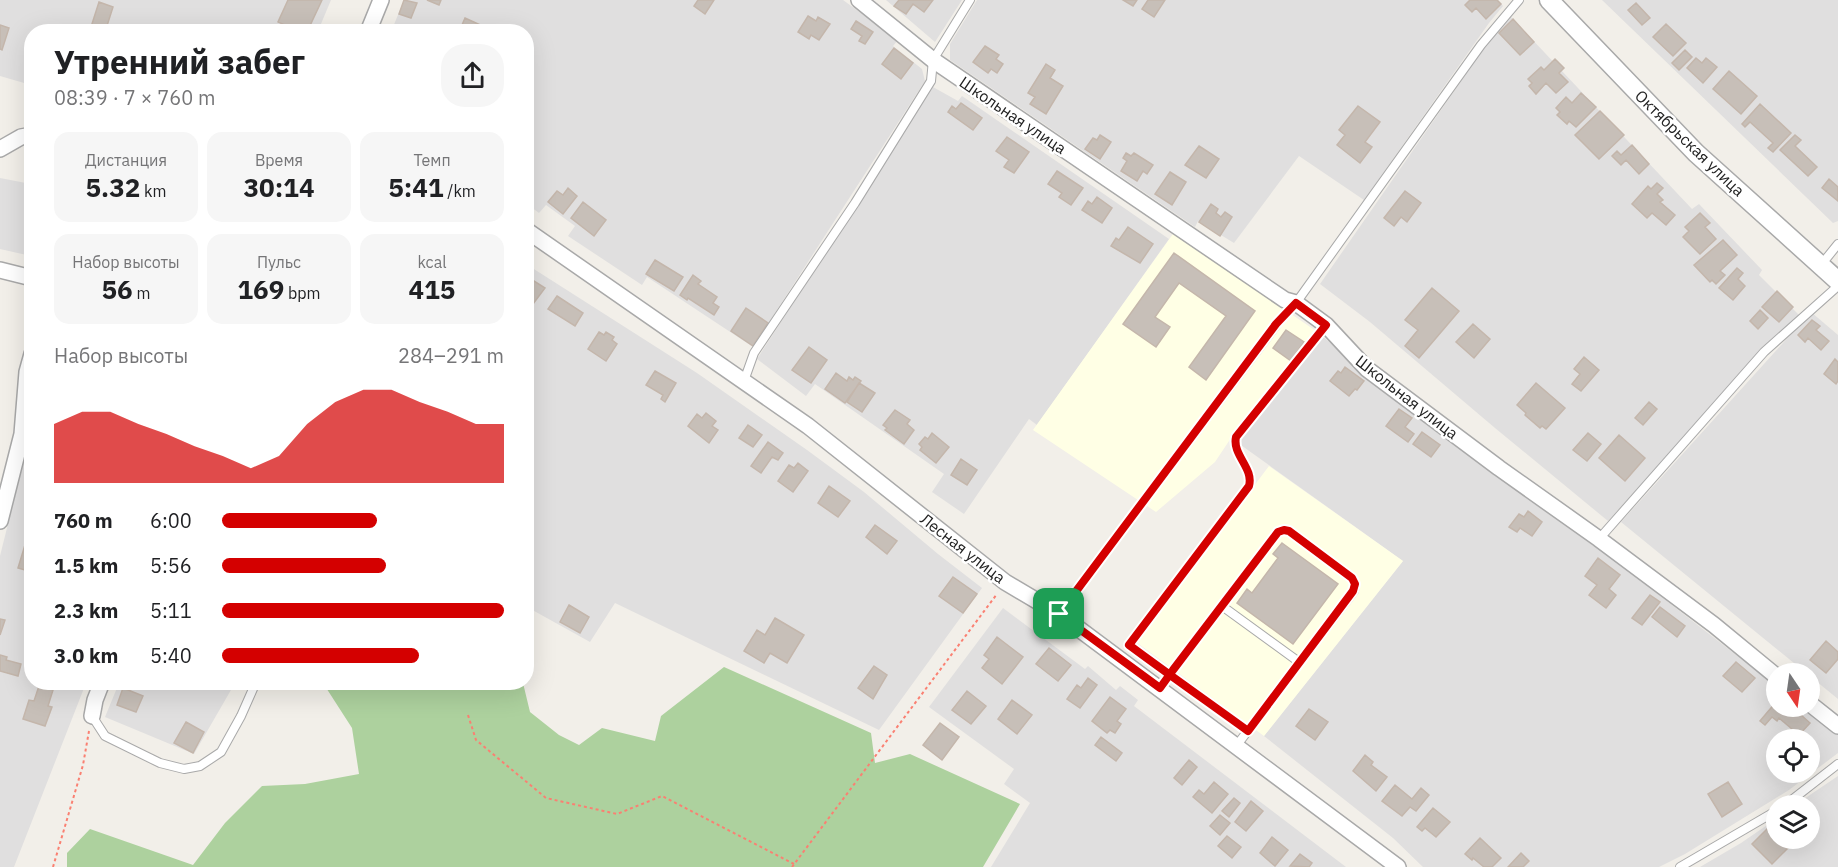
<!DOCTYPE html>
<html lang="ru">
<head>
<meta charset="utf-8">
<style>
	:root { --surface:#fff; --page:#f6f6f6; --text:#202124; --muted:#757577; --accent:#d40000 }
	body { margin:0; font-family:"IBM Plex Sans",sans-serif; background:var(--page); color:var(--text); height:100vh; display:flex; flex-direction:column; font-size:22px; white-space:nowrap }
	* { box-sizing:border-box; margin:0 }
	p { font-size:20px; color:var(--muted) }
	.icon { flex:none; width:33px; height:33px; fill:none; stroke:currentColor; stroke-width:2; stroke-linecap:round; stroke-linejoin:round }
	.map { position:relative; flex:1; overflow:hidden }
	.drawer { position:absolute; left:24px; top:24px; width:510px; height:666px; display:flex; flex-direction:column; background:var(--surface); border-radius:24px; box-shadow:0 6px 24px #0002 }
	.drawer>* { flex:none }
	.needle { width:39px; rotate:167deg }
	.tools { position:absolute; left:1766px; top:663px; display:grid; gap:12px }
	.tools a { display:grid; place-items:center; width:54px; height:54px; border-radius:50%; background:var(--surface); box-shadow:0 6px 24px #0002; font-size:30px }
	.pin { position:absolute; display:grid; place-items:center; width:51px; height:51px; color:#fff; margin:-26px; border-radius:12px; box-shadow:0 3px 9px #0006 }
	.round { display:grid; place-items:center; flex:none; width:63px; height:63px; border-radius:24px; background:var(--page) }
	.summary { display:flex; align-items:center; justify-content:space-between; height:102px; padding:0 30px }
	h1 { font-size:33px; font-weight:700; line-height:45px }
	.figures { display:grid; grid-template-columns:repeat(3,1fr); gap:9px; height:102px; padding:6px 30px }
	.figures div { display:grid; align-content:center; border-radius:15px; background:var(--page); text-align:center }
	.figures b { font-size:26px; font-weight:700 }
	.figures small { font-size:16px; font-weight:400 }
	.figures p { font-size:16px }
	.chart { height:168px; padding:12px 30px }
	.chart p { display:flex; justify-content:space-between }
	.chart svg { width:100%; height:108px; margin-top:6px; fill:var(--accent); opacity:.7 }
	ul { padding:0 30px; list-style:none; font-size:20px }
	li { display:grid; grid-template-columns:96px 72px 1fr; align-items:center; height:45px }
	li i { height:15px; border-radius:8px; background:var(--accent) }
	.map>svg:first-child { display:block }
	.residential { fill:#e0dfdf; fill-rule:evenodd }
	.education { fill:#ffffe5 }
	.forest { fill:#add19e }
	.building { fill:#c7bfb8; stroke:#c4b6ab; stroke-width:1.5 }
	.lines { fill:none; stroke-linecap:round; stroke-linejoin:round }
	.service-casing { stroke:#a9a9a9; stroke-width:10 }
	.minor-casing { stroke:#a9a9a9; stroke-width:18 }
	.tertiary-casing { stroke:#a9a9a9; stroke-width:21 }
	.path { stroke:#fa8072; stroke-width:2; stroke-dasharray:3 3; stroke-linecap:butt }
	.service { stroke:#fff; stroke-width:8 }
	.minor { stroke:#fff; stroke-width:15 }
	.tertiary { stroke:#fff; stroke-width:18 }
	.route-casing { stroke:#fff; stroke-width:12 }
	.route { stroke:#d40000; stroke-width:8 }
	.labels { text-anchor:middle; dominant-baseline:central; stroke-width:5; stroke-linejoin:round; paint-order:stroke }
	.street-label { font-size:16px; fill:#222; stroke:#fff }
</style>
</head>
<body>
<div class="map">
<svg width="1838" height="867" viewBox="0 0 1838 867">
	<rect width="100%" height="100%" fill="#f2efe9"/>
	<path class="residential" d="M0,0h331l-13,31 -286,1 -1,53 -31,-9z
		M404,0h439l55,40 -5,6 29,23 3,12 -172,266 -106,-70 -5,8 -74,-49 7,-10 -29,-21 -7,8 -12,-9 -1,-172h-135z
		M886,0h76l-27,42z
		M977,0h521l5,6 -14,17 -125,177 -65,-44 -65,87 -36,-22 -3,6 -245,-167v-16z
		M1602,0h236v221l-5,2z
		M1510,16l182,193 7,-5 63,66 -3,5 40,40 -45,45 -146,161 -113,-93 -125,-106 -50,-38 176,-253z
		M933,87l25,14 4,-5 207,143 -132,186 -8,-6 -65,95 -32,-22 12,-18 -129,-90 -9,12 -49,-37z
		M0,178l31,6v72l-31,-7z
		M526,264l171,109 110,77 57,42 74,62 44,34 -103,142 -264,-127 -25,39 -63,-35z
		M1811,312l27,23v364l-217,-177z
		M1316,331l113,93 135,97 212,165v20l26,1 36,28v18l-49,37 -104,64 -26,13h-236l-30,-29 -129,-102 139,-175 -172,-123zM1776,740h33v32h-33z
		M31,432l1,250 54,1 -72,184h-14v-311z
		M1003,608l82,61 3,-3 28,24 4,-4 18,14 -4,6 212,161h-355l39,-64 -26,-19 10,-15 -85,-62z
		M119,683h116l-41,71 -89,-37z
		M1838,776v91h-138l41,-24 35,-24v19h33v-32l-14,-1z"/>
	<path class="education" d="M1173,234l143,97 -85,107 -16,24 -59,50 -123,-82z
		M1269,466l134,95 -139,175 -128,-94z"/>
	<path class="forest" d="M724,667l147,66 4,30 35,-9 110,50 -37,63h-916v-14l23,-24 103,36 32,-42 37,-37 43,-2 54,-10 -7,-46 -29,-45h200l7,29 29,23 20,10 23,-17 53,13 6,-25z"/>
	<path class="building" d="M288,0h34l-15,32h-7l-22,-10z
		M404,0l13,3 -6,15 -12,-4z
		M427,0h14l-2,5z
		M698,0h16l-9,14 -11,-8z
		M899,0h34l-9,12 -11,-8 -7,10 -12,-8z
		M1123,0h14l-4,6z
		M1148,0h17l-11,17 -12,-8z
		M1470,0h27l4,4 -15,15 -10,-11 -4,4 -7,-7z
		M99,2l14,5 -8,25 -14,-5z
		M1636,3l14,15 -8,7 -14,-15z
		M808,16l8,5 2,-4 12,7 -11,16 -8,-5 -2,4 -11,-7z
		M465,18l20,9 -3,5h-23z
		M1513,19l21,23 -14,13 -21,-22z
		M856,21l17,11 -8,12 -6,-3 3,-5 -11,-7z
		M1666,24l20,19 -13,13 -20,-19z
		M0,25l9,3 -7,22 -2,-1z
		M985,46l14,9 -3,4 7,5 -6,9 -6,-4 -3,4 -15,-11z
		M894,48l19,15 -12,16 -19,-15z
		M1685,50l7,7 -13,13 -7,-7z
		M1696,58l6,5 4,-5 11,9 -14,16 -16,-15z
		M1555,59l9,9 -5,5 9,9 -12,11 -10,-10 -10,11 -7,-8 3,-3 -4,-4 13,-12 3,3z
		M1046,64l9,6 -5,8 13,8 -17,28 -16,-10 5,-7 -7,-4z
		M1729,71l28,25 -16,18 -28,-25z
		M1581,93l15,14 -20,20 -7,-6 -2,3 -10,-9 3,-3 -4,-4 10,-11 6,6z
		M961,103l21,15 -9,12 -25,-18 4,-6 4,3z
		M1760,104l31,29 -18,19 -5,-4 5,-5 -23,-21 -5,5 -3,-3z
		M1358,106l22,16 -15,20 7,5 -12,16 -23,-18 8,-10 -6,-5z
		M1600,111l24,24 -25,24 -24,-24z
		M1100,135l11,7 -11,17 -15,-10 8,-11 4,2z
		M1795,135l6,5 -6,6 22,21 -9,9 -28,-26z
		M1007,137l22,15 -15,21 -10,-6 5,-7 -13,-9z
		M1632,145l17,19 -10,10 -13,-14 -5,5 -9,-9 5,-5 4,4z
		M1199,146l20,13 -13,19 -21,-13z
		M1126,153l5,3 3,-3 19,12 -6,9 -4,-3 -6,10 -16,-10 6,-10 -4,-3z
		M1057,171l26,17 -12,17 -12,-8 3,-4 -14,-9z
		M1170,172l16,10 -14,23 -17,-11z
		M1829,179l9,8v14l-16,-13z
		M1657,183l6,5 -6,6 6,6 -3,2 15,13 -9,10 -14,-12 -5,5 -15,-14 16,-18 3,3z
		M568,188l9,8 -14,18 -15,-12 9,-11 6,4z
		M1405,191l16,12 -14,19 -6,-5 -7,9 -10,-8z
		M1097,197l15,11 -10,15 -20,-13 6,-9 4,3z
		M583,202l23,18 -12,16 -23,-18z
		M1211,204l7,5 -2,4 5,4 4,-5 7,5 -12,19 -21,-14z
		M1700,213l10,10 -5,4 11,12 -16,15 -17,-17 6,-6 -4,-4z
		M1128,227l25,17 -13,19 -29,-17 5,-8 3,2z
		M1723,240l14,15 -17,16 5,4 -9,9 -4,-4 -2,2 -16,-17z
		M1174,253l81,58 -49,69 -17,-13 37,-51 -47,-33 -24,34 15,10 -14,20 -33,-23z
		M655,260l28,17 -9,14 -28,-17z
		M1737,268l6,5 -5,6 7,7 -12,14 -14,-12z
		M693,275l8,6 -3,3 19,13 -4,6 6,4 -5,8 -26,-17 -1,2 -7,-5z
		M526,276l19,12 -12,16 -7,-4z
		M1432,288l27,23 -40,47 -14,-12 13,-16 -13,-10z
		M1777,291l16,16 -14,15 -17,-15z
		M557,296l26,17 -8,13 -27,-17z
		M746,308l22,15 -15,23 -22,-15z
		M1760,310l8,8 -10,11 -8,-8z
		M1812,320l8,6 -4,4 13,11 -8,9 -13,-12 -3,4 -7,-7z
		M1473,324l17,15 -16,19 -18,-16z
		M1286,330l18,12 -13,19 -18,-13z
		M599,332l5,3 2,-3 8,5 -2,3 5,4 -11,17 -18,-12z
		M809,347l18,13 -16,23 -19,-13z
		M1584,357l15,13 -18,21 -9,-7 8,-10 -6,-5z
		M1835,359l3,3v19l-2,3 -12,-10z
		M1345,367l19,14 -7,9 -2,-1 -6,7 -19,-15 8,-10 3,2z
		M655,371l21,12 -11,19 -4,-3 2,-4 -17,-10z
		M836,373l11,8 2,-4 4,3 2,-3 6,4 -16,22 -20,-14z
		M859,383l16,10 -13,19 -15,-10z
		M1536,383l29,25 -19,21 -4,-3 -2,2 -15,-13 1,-2 -9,-8z
		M1649,402l8,7 -14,16 -8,-7z
		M1399,409l13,9 -7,9 9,7 -6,8 -22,-16z
		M895,410l15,10 -3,4 7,6 -10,14 -19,-14 2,-2 -4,-3z
		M706,413l10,8 -4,5 6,4 -9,13 -21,-17 9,-12 5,4z
		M748,425l14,10 -9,12 -14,-9z
		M1422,432l18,13 -9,12 -18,-13z
		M932,433l17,14 -13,16 -16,-13 2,-3 -3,-3 6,-7 3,2z
		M1588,433l13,11 -14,17 -14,-11z
		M1619,435l26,23 -20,23 -26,-23z
		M768,442l15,11 -5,7 -6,-3 -11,16 -10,-7z
		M961,459l16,11 -10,15 -16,-10z
		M798,463l10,8 -15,21 -15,-11 11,-16 5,3z
		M829,486l21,15 -12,16 -20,-14z
		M31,492h1v34l-7,-1 4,-14 -3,-1z
		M1528,511l14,11 -10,14 -12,-8 -3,4 -8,-5 10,-13 5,3z
		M875,525l22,16 -10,13 -21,-17z
		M1282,543l56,41 -45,60 -56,-41 10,-14 5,4 26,-35 -5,-4z
		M25,545l7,2v25l-14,-4z
		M1598,558l22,17 -11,14 7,6 -10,13 -17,-13 8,-10 -12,-9z
		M953,577l24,17 -14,19 -24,-17z
		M1650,595l10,7 -18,23 -10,-7z
		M569,605l20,12 -9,16 -20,-11z
		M1660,607l25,19 -8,11 -25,-20z
		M775,618l29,17 -17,28 -17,-10 -6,10 -20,-12 13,-21 8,5z
		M0,619l5,1 -5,15z
		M997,637l26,20 -21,27 -20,-16 7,-9 -5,-4z
		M1826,641l12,11v7l-12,14 -16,-13z
		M1049,648l22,17 -13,16 -22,-17z
		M0,655l7,2 -1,3 15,4 -3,12 -18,-5z
		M1736,662l19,16 -13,14 -19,-16z
		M874,666l13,9 -14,24 -15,-11z
		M1088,678l9,7 -17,23 -13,-9 10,-14 4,3z
		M39,686l14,4 -5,16 4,1 -7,19 -22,-7 6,-19 5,1z
		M123,688l20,8 -7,16 -19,-7z
		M967,691l19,15 -15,18 -19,-14z
		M1110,697l16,12 -9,12 4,3 -6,9 -5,-3 -3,3 -15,-12z
		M1012,700l20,15 -15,19 -19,-15z
		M1776,702v4h15l19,17 -11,12 -20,-17 -2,3 -5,-4 -7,8 -5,-4z
		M1309,709l19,13 -13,18 -19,-14z
		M186,722l18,10 -11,21 -19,-10z
		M940,723l19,14 -17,23 -19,-15z
		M1101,737l21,16 -6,8 -21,-16z
		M1365,755l8,7 -2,3 16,12 -11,14 -23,-20z
		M1189,760l8,7 -15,18 -8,-7z
		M1214,782l14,12 -16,19 -19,-16 6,-7 5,4z
		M1728,782l14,22 -20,13 -14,-23z
		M1395,785l17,14 9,-11 8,7 -13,16 -6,-4 -8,9 -20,-15z
		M1234,798l6,5 -11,14 -7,-6z
		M1251,801l12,10 -17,20 -11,-9z
		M1433,808l17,14 -14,15 -11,-9 -3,3 -5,-4z
		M1220,815l10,8 -10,12 -10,-9z
		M1771,825l5,5v8h9l6,7 -19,19 -20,-20z
		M1227,836l14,11 -9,11 -14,-12z
		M1272,837l16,13 -13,16 -15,-13z
		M1480,838l21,20 -9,9h-8l-11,-9 -1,2 -7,-6z
		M1521,853l8,8 -6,6h-15z
		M1300,854l12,9 -3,4 -19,-1z"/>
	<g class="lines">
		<defs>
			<path id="service" d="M1821,265l17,-21
				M744,381l10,-28 101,-150 76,-122 2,-21 37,-60
				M1599,539l165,-187 74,-66
				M1222,606l77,56
				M1059,614l218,-290 19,-21 185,-258 38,-45
				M1159,688l119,-156 5,-2 6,1 63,47 3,6 -1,7 -117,154
				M92,716l13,20 55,27 24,6 16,-3 21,-14 20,-36 15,-34
				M1784,806l54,-42
				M1680,867l96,-56"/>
			<path id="minor" d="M859,0l74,60 352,240 11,3 30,22 41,44 132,99 100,71 115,86 62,51
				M368,32l13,-32
				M0,149l21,-12 11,-2
				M526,230l282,196 197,156 54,32 339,253
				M0,270l32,8
				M0,521l22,-87 5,-62 5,-18
				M1809,703l29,23
				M92,716l3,-16 7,-18"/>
			<path id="tertiary" d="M1549,0l147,153 142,128"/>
		</defs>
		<use href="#service" class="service-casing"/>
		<use href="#minor" class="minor-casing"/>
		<use href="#tertiary" class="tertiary-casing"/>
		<path class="path" d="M1161,668l-32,-23 120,-159c6,-18 -17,-31 -13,-49l81,-100
			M1178,680l61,44
			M468,715l8,25 70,58 71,16 45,-18 132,68
			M53,867l30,-102 6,-34
			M792,867l205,-273"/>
		<use href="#service" class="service"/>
		<use href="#minor" class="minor"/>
		<use href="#tertiary" class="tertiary"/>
	</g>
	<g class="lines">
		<defs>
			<path id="route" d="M1059,614l101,74 13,-18 105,-138 6,-2 5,1 63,47 3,6 -2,7 -105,140c-40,-29 -80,-57 -119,-86l120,-159c5,-18 -17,-31 -13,-49l90,-112 -30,-22 -20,21 -217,290"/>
		</defs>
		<use href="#route" class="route-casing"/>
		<use href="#route" class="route"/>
	</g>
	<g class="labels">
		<g class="street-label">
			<text transform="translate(1013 115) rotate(34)">Школьная улица</text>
			<text transform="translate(1690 143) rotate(44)">Октябрьская улица</text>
			<text transform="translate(1407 397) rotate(38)">Школьная улица</text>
			<text transform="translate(963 548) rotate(38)">Лесная улица</text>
		</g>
	</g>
</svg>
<div class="tools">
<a><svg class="needle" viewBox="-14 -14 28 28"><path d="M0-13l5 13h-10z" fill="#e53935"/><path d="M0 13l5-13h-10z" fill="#757577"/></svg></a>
<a><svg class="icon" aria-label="locate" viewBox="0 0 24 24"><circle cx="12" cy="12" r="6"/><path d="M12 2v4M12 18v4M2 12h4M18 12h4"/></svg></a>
<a><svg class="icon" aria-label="layers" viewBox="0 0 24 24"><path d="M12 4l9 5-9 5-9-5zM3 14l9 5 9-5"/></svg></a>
</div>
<div class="pin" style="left:1059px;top:614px;background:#1e9e55"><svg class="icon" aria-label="arrive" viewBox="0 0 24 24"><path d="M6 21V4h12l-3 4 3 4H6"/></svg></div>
<section class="drawer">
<div class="summary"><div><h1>Утренний забег</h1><p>08:39 · 7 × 760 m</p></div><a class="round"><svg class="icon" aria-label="share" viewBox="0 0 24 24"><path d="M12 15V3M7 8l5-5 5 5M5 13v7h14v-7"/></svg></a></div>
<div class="figures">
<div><p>Дистанция</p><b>5.32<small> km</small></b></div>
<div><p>Время</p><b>30:14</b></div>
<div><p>Темп</p><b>5:41<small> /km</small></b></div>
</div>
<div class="figures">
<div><p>Набор высоты</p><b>56<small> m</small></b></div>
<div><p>Пульс</p><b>169<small> bpm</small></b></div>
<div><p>kcal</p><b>415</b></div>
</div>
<div class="chart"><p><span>Набор высоты</span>284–291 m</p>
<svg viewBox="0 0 160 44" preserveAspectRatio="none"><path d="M0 44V20L10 15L20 15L30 20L40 24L50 29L60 33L70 38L80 33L90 20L100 11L110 6L120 6L130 11L140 15L150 20L160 20V44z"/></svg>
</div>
<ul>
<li><b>760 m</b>6:00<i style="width:55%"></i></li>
<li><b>1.5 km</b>5:56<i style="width:58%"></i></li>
<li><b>2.3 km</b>5:11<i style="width:100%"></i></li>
<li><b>3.0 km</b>5:40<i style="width:70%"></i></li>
</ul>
</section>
</div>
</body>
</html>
